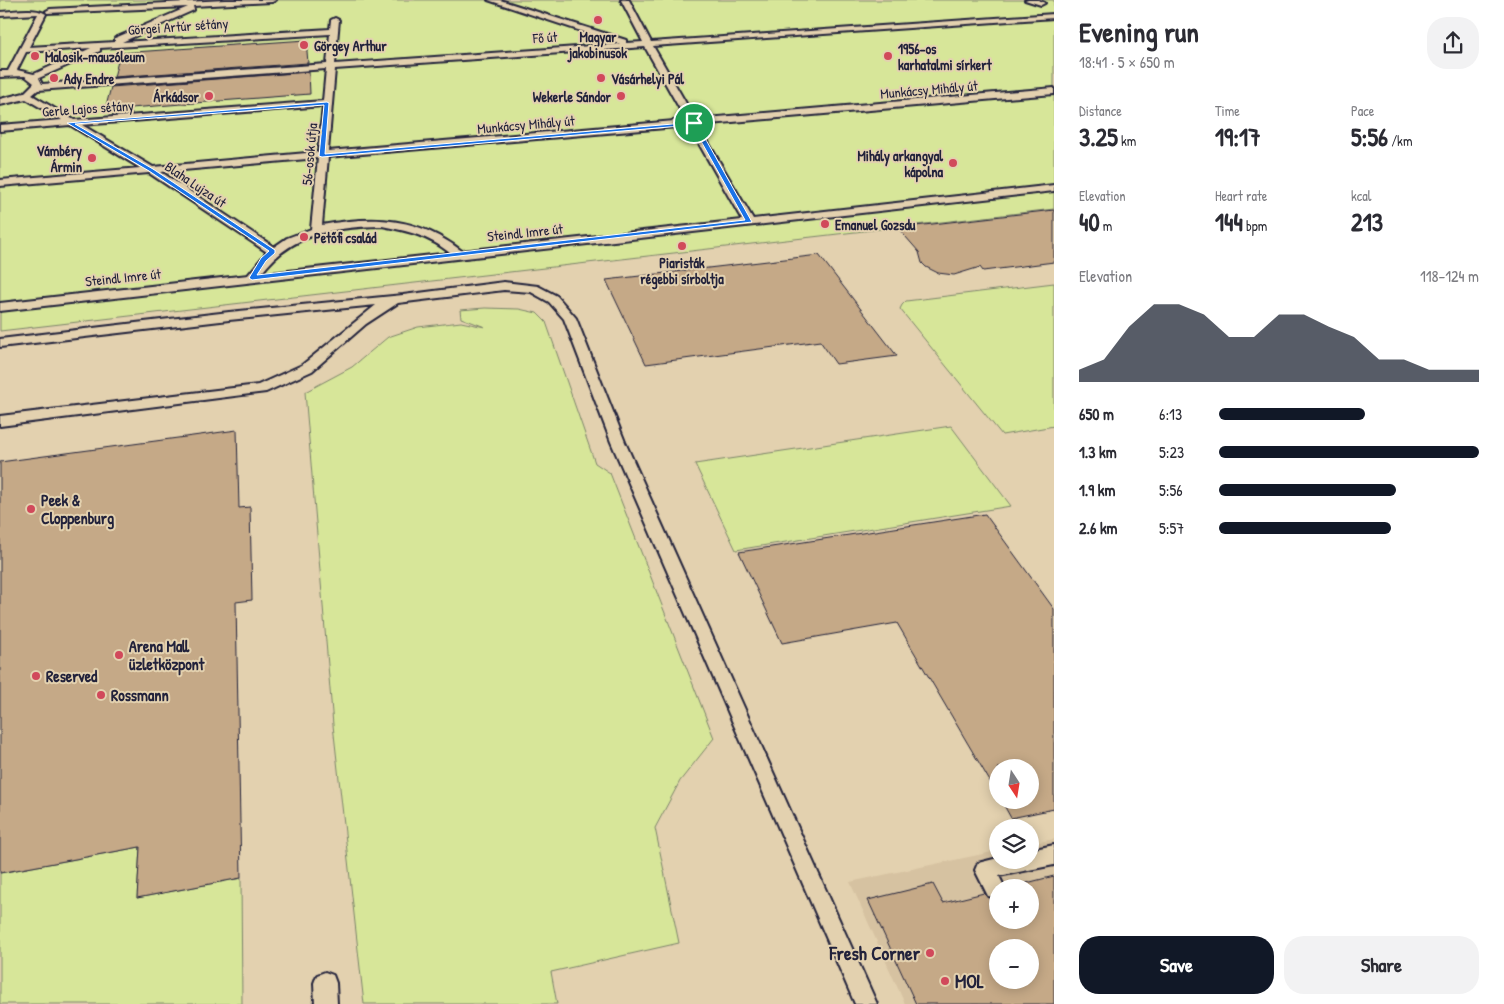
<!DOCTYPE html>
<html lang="en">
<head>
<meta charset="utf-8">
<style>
	:root { --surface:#fff; --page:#f2f2f3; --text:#2b2b33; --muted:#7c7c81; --accent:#111827 }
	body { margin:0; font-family:"Patrick Hand",sans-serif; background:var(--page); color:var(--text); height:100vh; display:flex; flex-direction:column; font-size:19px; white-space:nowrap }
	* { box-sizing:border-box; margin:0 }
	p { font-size:16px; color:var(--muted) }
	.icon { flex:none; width:28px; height:28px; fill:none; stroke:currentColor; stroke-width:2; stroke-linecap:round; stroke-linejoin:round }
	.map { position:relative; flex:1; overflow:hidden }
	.sheet { display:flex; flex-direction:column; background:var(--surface); width:450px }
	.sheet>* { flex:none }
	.needle { width:32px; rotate:168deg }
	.tools { position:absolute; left:989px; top:759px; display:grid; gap:10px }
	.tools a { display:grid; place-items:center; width:50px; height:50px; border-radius:50%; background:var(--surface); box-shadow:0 2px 12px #0003; font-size:25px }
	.pin { position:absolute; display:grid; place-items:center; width:42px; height:42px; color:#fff; margin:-21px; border:2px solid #fff; border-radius:50%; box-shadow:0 1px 5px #0007 }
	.round { display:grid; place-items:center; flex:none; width:52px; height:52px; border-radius:20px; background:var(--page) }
	.overview { display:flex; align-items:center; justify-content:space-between; height:85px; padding:0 25px }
	h1 { font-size:28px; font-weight:800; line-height:38px }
	.stats { display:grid; grid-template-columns:repeat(3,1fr); gap:8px; height:85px; padding:5px 25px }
	.stats div { display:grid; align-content:center }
	.stats b { font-size:25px; font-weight:800 }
	.stats small { font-size:14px; font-weight:400 }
	.stats p { font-size:14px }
	.chart { height:140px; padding:10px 25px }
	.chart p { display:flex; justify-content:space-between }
	.chart svg { width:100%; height:90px; margin-top:5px; fill:var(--accent); opacity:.7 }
	.action { display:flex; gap:10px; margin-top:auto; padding:10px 25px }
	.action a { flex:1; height:58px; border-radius:20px; background:var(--accent); color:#fff; font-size:20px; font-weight:800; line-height:58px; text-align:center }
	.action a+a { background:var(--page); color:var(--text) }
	ul { padding:0 25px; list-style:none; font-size:16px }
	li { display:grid; grid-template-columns:80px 60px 1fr; align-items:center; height:38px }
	li i { height:12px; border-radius:6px; background:var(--accent) }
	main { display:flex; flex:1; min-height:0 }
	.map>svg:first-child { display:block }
	.built { fill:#d6c2a1; fill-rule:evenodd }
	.green { fill:#d7e699; stroke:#7c846a }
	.building { fill:#c5a987; stroke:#22223b; fill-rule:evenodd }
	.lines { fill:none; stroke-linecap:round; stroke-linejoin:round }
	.lane-casing { stroke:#22223b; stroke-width:4 }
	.lane { fill:#e3d1af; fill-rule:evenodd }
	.route { fill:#1a73e8; stroke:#fff; fill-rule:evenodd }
	.poi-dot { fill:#d1495b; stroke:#e3d1af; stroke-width:2 }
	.labels { text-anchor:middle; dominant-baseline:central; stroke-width:4; stroke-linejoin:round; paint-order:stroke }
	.far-street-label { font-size:14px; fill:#22223b; stroke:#e3d1af }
	.far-poi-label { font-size:14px; font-weight:bold; fill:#22223b; stroke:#e3d1af; text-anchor:start }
	.poi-label { font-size:16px; font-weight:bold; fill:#22223b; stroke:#e3d1af; text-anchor:start }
	.near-poi-label { font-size:19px; font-weight:bold; fill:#22223b; stroke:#e3d1af; text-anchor:end }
</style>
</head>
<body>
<main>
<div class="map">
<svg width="1054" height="1004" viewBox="0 0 1054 1004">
	<rect width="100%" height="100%" fill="#e3d1af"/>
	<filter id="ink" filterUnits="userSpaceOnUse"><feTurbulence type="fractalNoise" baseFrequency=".02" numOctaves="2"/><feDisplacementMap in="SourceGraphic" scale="10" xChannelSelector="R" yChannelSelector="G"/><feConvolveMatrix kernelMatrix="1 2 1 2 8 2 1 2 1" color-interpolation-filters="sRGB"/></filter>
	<g filter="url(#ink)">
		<path class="built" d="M1054,839v165h-149l-55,-122 147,-31 1,9h32v-16zM998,888h32v32h-32zM998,948h32v32h-32z"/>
		<path class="green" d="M0,0h1054v209l-1054,122z
			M1054,283v143l-52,9 -102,-126 2,-4 4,-4z
			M485,308l34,1 18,4 9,9 49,141 15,10 104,265 -34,43 -25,47 24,115 -128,29 6,32h-193l-31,-279 -28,-333 47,-25 36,-30 30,-10 43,-5 24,5 -24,-9 -1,-8z
			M951,426l60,80 -275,44 -41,-86z
			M140,847l-3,51 104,-20 1,126h-242v-131z"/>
		<path class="building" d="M306,40l2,23 -194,14 6,-24z
			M309,72l1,22 -205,16 6,-23z
			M1054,210v52l-71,9 -3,-4 -26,8 -16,-2 -12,-6 -4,-4 -3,-11 -21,-24z
			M819,255l78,101 -61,8 -16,-23 -174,23 -40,-84z
			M237,430l2,78 11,-1 2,93 -16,2 5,276 -104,20 3,-51 -140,26v-411z
			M985,514l69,95v200l-43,9 -10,-18h29v-32h-32v27l-101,-172 -115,20 -43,-91z
			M1054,876v128h-138l-48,-104 65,-16 10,19 41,-10 4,5 10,2v20h32v-32h-23zM998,948h32v32h-32z"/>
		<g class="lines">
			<defs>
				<path id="lane" d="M225,0h51l-4,2 -79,4 1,4 -72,32 208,-13 1,-9 4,-2 4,2 -4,44 285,-20 -132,-44h12l126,40v3l17,-1 -22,-42h8l22,42 403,-28v4l-401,28 42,73 359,-31v6l-356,31 55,94 301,-34v6l-1054,120v-8l248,-28 19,-23 -118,-79 -149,13v-6l140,-12 -70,-43 -70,6v-6l62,-5 -36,-21 -26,6v-6l24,-6 10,-10 -9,-7 -25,1v-6h8l30,-57 -38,2v-4c15,-1 35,-5 46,2l-17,33 86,-5v-4l73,-31 -141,6 -1,-2 4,-2zM330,34l-3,30 -285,20 -3,-6 61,-27v-3zM645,47l41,73 -358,31 7,-82zM91,48l-57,26 -17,-4 9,-18zM326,69l-3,32 -249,19 -42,-25 6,-5zM323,106l-5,46 -165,15 -71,-42zM689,126l53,94 -280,31c-45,-34 -86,-36 -140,-26l6,-68zM318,158l-7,71 -24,9 -13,9 -113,-75zM382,226c26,5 47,10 68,27l-189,21c30,-41 73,-47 121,-48z
					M1025,0h13l7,3 -4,2z
					M504,282l34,4 19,10 19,22 49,124 252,562h-22l-244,-562 -47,-123 -15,-17 -18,-10 -27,-2 -106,13 -32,21 -54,47 -46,21 -266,34v-10l258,-31 44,-20 74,-60 -147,15 -229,27v-8l229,-27 174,-17z
					M1054,845v20l-55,11 6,12h-7v10l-10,-2 -13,-26 3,-7 20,-5v2h32v-10z
					M325,972l8,3 3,8 1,21h-22l-1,-21 3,-8z"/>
			</defs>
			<use href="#lane" class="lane-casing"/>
			<use href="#lane" class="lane"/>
		</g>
	</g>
	<path class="route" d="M327,102l2,1 -4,51 371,-32 56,100 -500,58 -3,-2 12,-20 8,-7 -120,-80 -82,-48zM324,105l-5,51 3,1 370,-32 53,95 -488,55 9,-14 9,-8v-3l-122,-81 -78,-45z"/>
	<g class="poi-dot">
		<circle cx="598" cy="20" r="5"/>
		<circle cx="304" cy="45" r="5"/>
		<circle cx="35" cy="56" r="5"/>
		<circle cx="888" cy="56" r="5"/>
		<circle cx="54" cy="78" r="5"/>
		<circle cx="601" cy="78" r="5"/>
		<circle cx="209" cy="96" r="5"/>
		<circle cx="621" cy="96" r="5"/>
		<circle cx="92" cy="158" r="5"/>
		<circle cx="953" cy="163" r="5"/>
		<circle cx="825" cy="224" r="5"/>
		<circle cx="304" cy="237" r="5"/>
		<circle cx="682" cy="246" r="5"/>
		<circle cx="31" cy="509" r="5"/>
		<circle cx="119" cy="655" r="5"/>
		<circle cx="36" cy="676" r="5"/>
		<circle cx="101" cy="695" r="5"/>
		<circle cx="930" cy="953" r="5"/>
		<circle cx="945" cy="981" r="5"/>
	</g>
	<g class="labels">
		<g class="far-street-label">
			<text transform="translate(178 26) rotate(-4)">Görgei Artúr sétány</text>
			<text transform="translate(545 37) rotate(-4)">Fő út</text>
			<text transform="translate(929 89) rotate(-5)">Munkácsy Mihály út</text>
			<text transform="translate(88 108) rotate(-4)">Gerle Lajos sétány</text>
			<text transform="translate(526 124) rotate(-5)">Munkácsy Mihály út</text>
			<text transform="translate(309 154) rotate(-85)">56-osok útja</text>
			<text transform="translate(196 184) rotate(34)">Blaha Lujza út</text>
			<text transform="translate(525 232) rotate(-6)">Steindl Imre út</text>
			<text transform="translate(123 277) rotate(-6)">Steindl Imre út</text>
		</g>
		<g class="far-poi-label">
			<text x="598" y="36" text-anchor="middle">Magyar<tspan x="598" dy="16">jakobinusok</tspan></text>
			<text x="314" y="45">Görgey Arthur</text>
			<text x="898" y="48">1956-os<tspan x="898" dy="16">karhatalmi sírkert</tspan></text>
			<text x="45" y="56">Malosik-mauzóleum</text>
			<text x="64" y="78">Ady Endre</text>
			<text x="611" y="78">Vásárhelyi Pál</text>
			<text x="199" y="96" text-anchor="end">Árkádsor</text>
			<text x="611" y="96" text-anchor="end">Wekerle Sándor</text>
			<text x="82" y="150" text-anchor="end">Vámbéry<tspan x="82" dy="16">Ármin</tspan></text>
			<text x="943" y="155" text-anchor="end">Mihály arkangyal<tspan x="943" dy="16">kápolna</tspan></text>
			<text x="835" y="224">Emanuel Gozsdu</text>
			<text x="314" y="237">Petőfi család</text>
			<text x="682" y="262" text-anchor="middle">Piaristák<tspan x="682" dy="16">régebbi sírboltja</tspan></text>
		</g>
		<g class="poi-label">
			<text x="41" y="500">Peek &amp;<tspan x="41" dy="18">Cloppenburg</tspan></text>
			<text x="129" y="646">Arena Mall<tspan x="129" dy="18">üzletközpont</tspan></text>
			<text x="46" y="676">Reserved</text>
			<text x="111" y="695">Rossmann</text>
		</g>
		<g class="near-poi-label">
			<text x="920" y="953">Fresh Corner</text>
			<text x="955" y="981" text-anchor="start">MOL</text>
		</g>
	</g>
</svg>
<div class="tools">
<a><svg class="needle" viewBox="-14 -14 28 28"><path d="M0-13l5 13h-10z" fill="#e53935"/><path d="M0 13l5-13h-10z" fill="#7c7c81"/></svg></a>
<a><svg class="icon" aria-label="layers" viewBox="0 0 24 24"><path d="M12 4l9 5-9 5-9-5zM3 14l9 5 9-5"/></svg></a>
<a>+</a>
<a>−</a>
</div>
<div class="pin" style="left:694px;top:123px;background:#1e9e55"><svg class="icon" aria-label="arrive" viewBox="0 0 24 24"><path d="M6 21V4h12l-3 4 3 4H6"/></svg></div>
</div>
<section class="sheet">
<div class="overview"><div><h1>Evening run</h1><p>18:41 · 5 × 650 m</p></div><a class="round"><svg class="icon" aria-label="share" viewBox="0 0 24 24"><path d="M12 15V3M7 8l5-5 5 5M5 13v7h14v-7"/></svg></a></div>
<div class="stats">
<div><p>Distance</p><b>3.25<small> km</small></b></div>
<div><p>Time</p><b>19:17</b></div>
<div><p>Pace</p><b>5:56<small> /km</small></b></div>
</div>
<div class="stats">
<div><p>Elevation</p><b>40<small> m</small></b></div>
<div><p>Heart rate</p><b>144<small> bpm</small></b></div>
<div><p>kcal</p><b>213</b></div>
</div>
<div class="chart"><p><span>Elevation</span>118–124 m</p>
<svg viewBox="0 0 160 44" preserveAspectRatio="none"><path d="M0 44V38L10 33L20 17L30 6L40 6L50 11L60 22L70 22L80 11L90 11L100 17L110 22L120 33L130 33L140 38L150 38L160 38V44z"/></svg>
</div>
<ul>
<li><b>650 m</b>6:13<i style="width:56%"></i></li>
<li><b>1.3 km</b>5:23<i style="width:100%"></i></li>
<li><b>1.9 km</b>5:56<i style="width:68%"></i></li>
<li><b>2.6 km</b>5:57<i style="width:66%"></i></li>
</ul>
<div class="action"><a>Save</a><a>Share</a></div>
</section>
</main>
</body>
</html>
